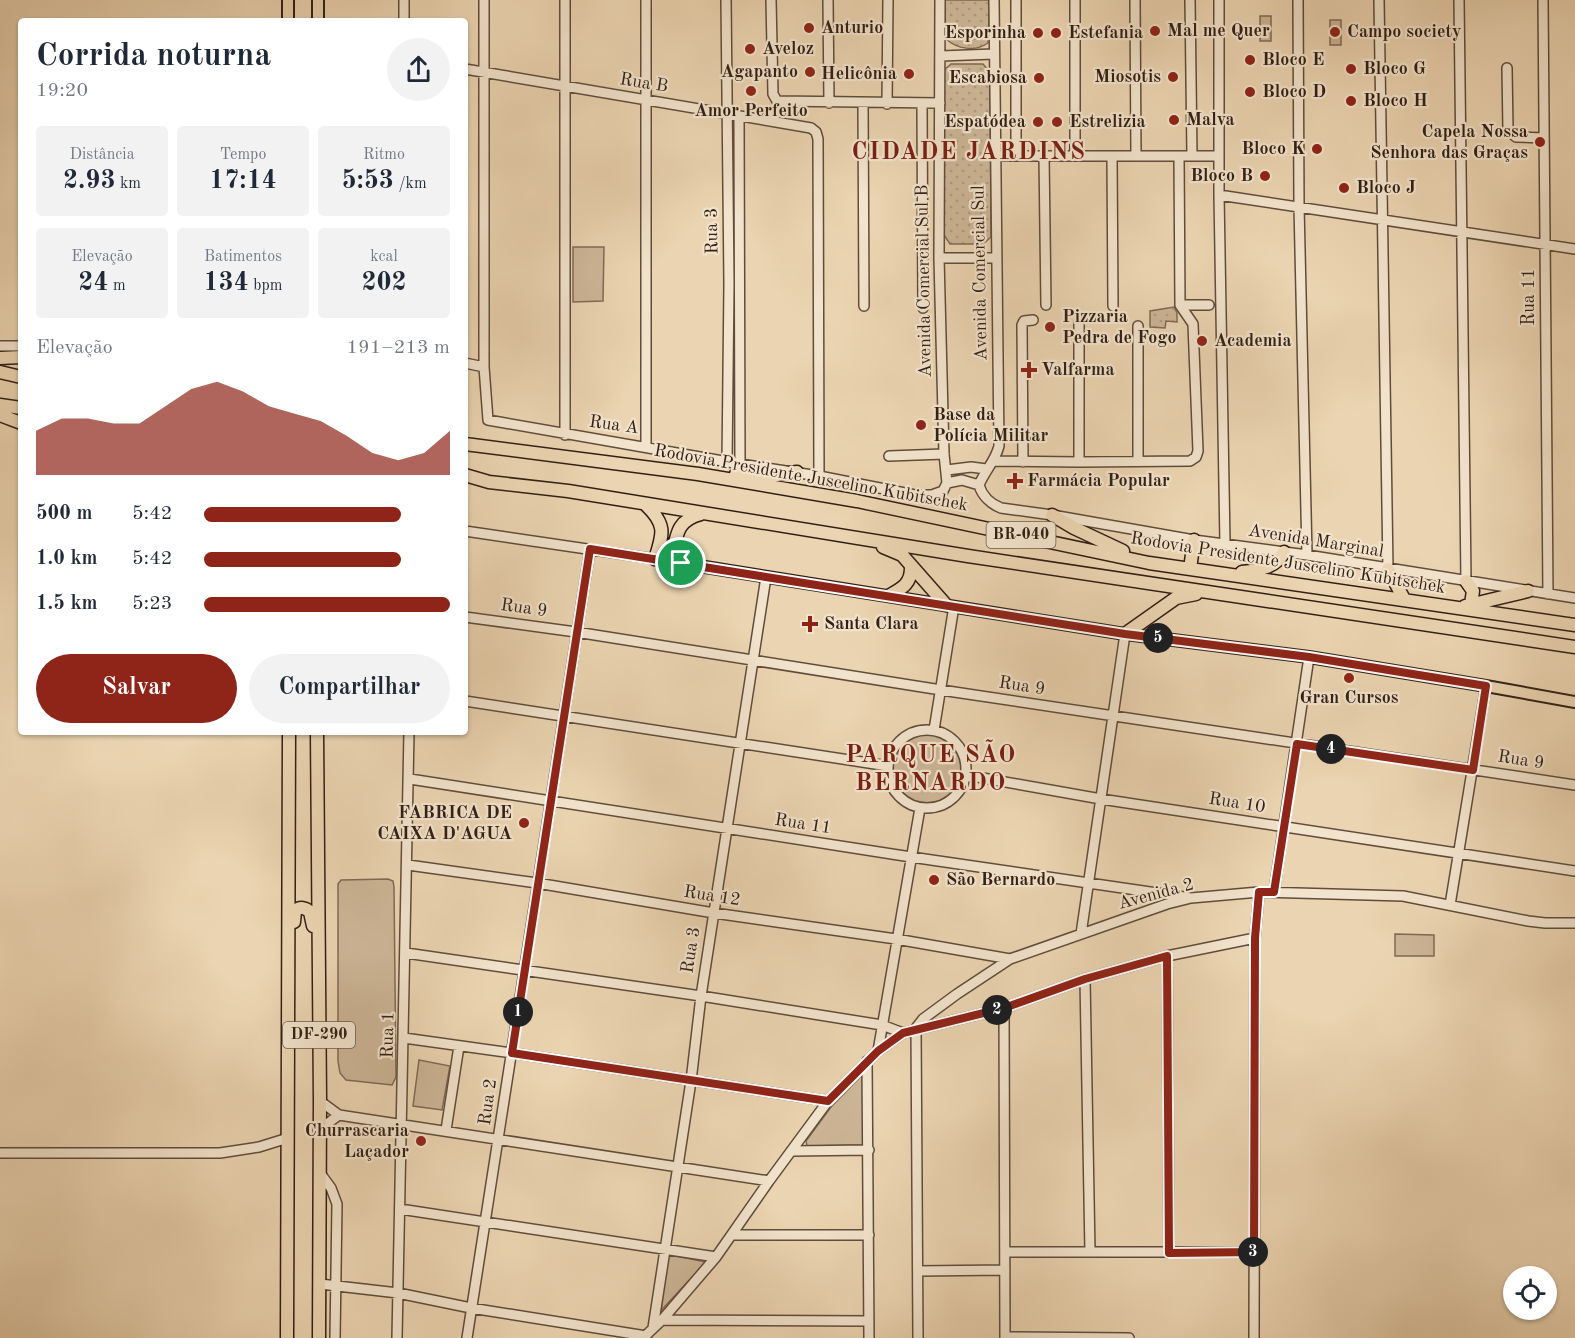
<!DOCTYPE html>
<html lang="pt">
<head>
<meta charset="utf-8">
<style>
	:root { --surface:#fff; --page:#f2f2f3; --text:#1f2937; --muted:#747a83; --accent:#8f2418 }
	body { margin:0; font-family:"Old Standard TT",serif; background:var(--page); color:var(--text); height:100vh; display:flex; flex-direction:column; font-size:22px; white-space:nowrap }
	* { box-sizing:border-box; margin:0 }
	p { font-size:20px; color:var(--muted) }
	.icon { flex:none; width:33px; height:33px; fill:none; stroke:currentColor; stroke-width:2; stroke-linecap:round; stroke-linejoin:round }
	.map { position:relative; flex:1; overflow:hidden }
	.details { position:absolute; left:18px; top:18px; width:450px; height:717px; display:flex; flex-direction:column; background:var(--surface); border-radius:6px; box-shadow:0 2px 4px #0004 }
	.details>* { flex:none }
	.controls { position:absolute; left:1503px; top:1266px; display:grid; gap:12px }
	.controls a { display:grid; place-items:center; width:54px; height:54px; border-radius:50%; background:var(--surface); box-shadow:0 2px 4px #0004; font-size:30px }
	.pin { position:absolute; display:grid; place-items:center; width:51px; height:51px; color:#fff; margin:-26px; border:3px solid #fff; border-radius:50%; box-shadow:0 2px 6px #0007 }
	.km { position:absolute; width:30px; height:30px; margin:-15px; border-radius:50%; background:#222; color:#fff; font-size:16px; line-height:30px; text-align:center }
	.round { display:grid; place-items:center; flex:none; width:63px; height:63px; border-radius:32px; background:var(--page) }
	.head { display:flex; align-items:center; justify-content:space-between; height:102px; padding:0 18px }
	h1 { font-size:33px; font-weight:700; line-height:45px }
	.figures { display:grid; grid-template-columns:repeat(3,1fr); gap:9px; height:102px; padding:6px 18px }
	.figures div { display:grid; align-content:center; border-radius:6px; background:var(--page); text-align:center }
	.figures b { font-size:26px; font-weight:700 }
	.figures small { font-size:16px; font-weight:400 }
	.figures p { font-size:16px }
	.chart { height:168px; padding:12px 18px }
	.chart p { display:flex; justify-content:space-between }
	.chart svg { width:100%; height:108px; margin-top:6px; fill:var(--accent); opacity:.7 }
	.primary-button { display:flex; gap:12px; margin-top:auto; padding:12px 18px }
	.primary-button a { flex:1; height:69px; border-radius:36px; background:var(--accent); color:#fff; font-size:24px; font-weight:700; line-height:69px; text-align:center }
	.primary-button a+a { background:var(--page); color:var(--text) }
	ul { padding:0 18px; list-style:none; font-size:20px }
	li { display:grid; grid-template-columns:96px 72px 1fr; align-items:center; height:45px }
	li i { height:15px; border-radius:8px; background:var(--accent) }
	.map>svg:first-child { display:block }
	.grass { fill:url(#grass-dots); stroke:#7f6a55; stroke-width:1.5 }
	.green { fill:#ccb596; stroke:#7f6a55; stroke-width:1.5 }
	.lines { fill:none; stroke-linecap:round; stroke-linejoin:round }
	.minor-casing { stroke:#604c3b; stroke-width:12 }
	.major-casing { stroke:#321f14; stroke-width:14 }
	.highway-casing { stroke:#321f14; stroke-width:15 }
	.minor { stroke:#f2e3cc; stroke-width:9 }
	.major { stroke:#ebd4b1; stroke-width:10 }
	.highway { stroke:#ebd4b1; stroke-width:12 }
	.route-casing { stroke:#fff; stroke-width:12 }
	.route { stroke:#8f2418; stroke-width:8 }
	.poi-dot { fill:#8f2418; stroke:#f2e3cc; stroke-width:2 }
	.labels { text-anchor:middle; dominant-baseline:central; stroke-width:4.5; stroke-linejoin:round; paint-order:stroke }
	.shield { fill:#f2e3cc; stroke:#6c5a4b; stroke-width:1.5 }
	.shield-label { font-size:16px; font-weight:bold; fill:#321f14 }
	.poi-label { font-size:18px; font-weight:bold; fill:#321f14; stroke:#f2e3cc; text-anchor:start }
	.street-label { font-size:18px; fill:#321f14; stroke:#f2e3cc }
	.district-label { font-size:24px; font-weight:bold; letter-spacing:1.5px; fill:#7a1f14; stroke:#f2e3cc }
</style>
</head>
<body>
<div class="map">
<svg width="1575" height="1338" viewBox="0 0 1575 1338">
	<defs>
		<pattern id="grass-dots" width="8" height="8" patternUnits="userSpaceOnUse" patternTransform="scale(1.5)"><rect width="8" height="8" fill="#ccb596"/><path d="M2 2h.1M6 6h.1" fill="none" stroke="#b09b80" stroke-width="1.8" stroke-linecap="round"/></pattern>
	</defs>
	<rect width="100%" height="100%" fill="#ebd4b1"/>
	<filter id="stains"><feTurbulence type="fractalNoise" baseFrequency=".00333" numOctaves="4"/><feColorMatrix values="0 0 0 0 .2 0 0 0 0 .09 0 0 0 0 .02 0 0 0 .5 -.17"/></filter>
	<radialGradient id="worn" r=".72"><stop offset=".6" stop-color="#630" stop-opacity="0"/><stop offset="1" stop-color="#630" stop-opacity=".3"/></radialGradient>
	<path class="grass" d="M944,0h46l-2,43c-13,9 -31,6 -42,-4z
		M951,64h32l7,8 1,165 -8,7h-33l-6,-9 -1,-164z
		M1174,307l3,6v9l-11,-1 -1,7 -15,-1v-16z"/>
	<path class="green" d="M1260,16h11v25h-11z
		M1330,20h11v25h-11z
		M573,247h31l-1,54 -30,1z
		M893 769a34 34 0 1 1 68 0a34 34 0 1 1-68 0Z
		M388,879l5,2 1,6 2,190 -4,8 -46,-5 -6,-7 -2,-12v-177l3,-4z
		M1395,934l39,1v21h-39z
		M419,1060l31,6 -8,44 -29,-4z
		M862,1075l4,2 -2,68 -57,1 -1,-5 25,-34z
		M666,1254l40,8 -51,55z"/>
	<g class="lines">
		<defs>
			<path id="minor" d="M404,0v21
				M484,0v367l4,53 252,44 79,12 96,19h17l11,-4 4,-8 -3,-29 -5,-196 1,-258
				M646,0v447
				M726,0l3,284 -2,178
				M771,0l2,94 4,7 163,2
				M828,0l1,103
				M994,0l5,446c-4,16 -14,24 -20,39 3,11 12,19 22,23l51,7 142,25 113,15 268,43
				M1016,0v156
				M1075,0v156
				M1135,0l1,156
				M1190,0l2,156
				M1219,0v195l6,349
				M1298,0l1,206 8,349
				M1379,0l9,569
				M1459,0l7,581
				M1543,0l5,594
				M941,56l53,-2
				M1507,68l1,62 8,7 28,1
				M465,69l346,59 5,4 2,7 1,337
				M863,103l1,203
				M887,104l1,-104
				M922,104l1,204
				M739,116l1,348
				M995,156h224
				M1044,156l2,149
				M1112,156l1,150
				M1179,156l1,149h29
				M1219,195l356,54
				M939,258h57
				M1138,326v135
				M0,346h21
				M465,363l19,4
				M565,435v-435
				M889,456l55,-2
				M995,461l84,1 111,-1 6,-4 2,-6 -5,-127 -13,-19
				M1023,462l-1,-137 2,-4 9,-1
				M1079,462v-139
				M947,470l24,-3 15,2
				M947,483l15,-3 17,5
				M465,531l190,28
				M465,617l111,15 365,58 634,95
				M465,701l423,65
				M888 769a39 39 0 1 1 78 0a39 39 0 1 1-78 0Z
				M934,730l20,-124
				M966,775l135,24 474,72
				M410,779l501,78 280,41
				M408,865l129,18 177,30 182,26 114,20
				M1274,892l35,-235
				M1450,905l36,-219
				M1081,934l44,-300
				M406,953l295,43 181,29 21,8
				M1167,956l2,297
				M1085,979l5,273
				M1004,1008l1,330
				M916,1028l7,-9 34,-25 53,-35 157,-55 24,-6 68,-6 144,4 125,25 17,2h30
				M916,1028l2,310
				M404,1038l108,15 316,48
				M878,1051l42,-243
				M867,1061l2,277
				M339,1115l430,66
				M320,1129l19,-14 -19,-14
				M446,1130l13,-84
				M791,1151l78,-1
				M0,1153h220l39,-6 29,-9
				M320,1173l11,15 6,16 -2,134
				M400,1209l316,48
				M733,1235h136
				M1006,1252h248
				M918,1271l87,-1
				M320,1284l78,9 73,15 175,28
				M662,1320l207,1
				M653,1328l38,-247 10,-85 65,-419
				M1005,1337l124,1
				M397,1338l12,-606
				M467,1338l123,-789
				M643,1338l19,-18 54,-63 53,-76 59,-80 50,-50 25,-18 101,-25 81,-29 82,-23 88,-18
				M1254,1338l1,-400 4,-46"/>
			<path id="major" d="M318,0v21
				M288,21v-21
				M655,559l470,75 184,23 177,29 89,16"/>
			<path id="highway" d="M0,358l21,-1
				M0,372l21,5
				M0,405l21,3
				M0,415l21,8
				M465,444l233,30 159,27 292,62 426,62
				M736,474l41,1 20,-3
				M465,475l24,7 79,9 400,65 607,91
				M646,505c21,20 17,29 9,54
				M1052,515l22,13 49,23
				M883,547l19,8 44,50
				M671,562c6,-24 3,-41 30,-48
				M1190,569l4,-29
				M1388,569l16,30
				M1242,572c17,-2 34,-4 42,-20
				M1466,581l7,10 -2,13
				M890,595c13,-7 21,-12 21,-27
				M1465,606l63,-15
				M1125,634l51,-36 20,-4
				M317,732l3,369 -1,237
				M294,922l1,-11c5,-5 11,-3 15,1l3,14
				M287,1338l2,-606"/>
		</defs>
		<use href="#minor" class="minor-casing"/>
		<use href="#major" class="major-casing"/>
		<use href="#highway" class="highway-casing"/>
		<use href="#minor" class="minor"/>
		<use href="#major" class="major"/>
		<use href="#highway" class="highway"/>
	</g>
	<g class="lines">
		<defs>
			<path id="route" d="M590,549l535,85 184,23 177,29 -13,84 -176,-26 -23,148h-15l-4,46 -1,314 -85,1 -2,-297 -82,23 -81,29 -101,25 -25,18 -50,50 -316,-48z"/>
		</defs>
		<use href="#route" class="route-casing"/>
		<use href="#route" class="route"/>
	</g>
	<g class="poi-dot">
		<circle cx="809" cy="28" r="6"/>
		<circle cx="1155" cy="31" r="6"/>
		<circle cx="1335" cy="32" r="6"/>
		<circle cx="1038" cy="33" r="6"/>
		<circle cx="1056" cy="33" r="6"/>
		<circle cx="750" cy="49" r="6"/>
		<circle cx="1250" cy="60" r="6"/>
		<circle cx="1351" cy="69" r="6"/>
		<circle cx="810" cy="72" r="6"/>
		<circle cx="909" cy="74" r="6"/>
		<circle cx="1173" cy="77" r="6"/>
		<circle cx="1039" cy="78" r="6"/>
		<circle cx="751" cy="91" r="6"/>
		<circle cx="1250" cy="92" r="6"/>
		<circle cx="1351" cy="101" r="6"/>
		<circle cx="1174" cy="120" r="6"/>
		<circle cx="1038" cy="122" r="6"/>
		<circle cx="1057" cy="122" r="6"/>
		<circle cx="1540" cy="142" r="6"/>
		<circle cx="1317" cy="149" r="6"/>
		<circle cx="1265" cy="176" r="6"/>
		<circle cx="1344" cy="188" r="6"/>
		<circle cx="1050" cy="327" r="6"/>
		<circle cx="1202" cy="341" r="6"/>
		<path d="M1026 361h6v6h6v6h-6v6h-6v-6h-6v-6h6z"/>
		<circle cx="921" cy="425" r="6"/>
		<path d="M1012 472h6v6h6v6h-6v6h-6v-6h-6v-6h6z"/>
		<path d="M807 615h6v6h6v6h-6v6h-6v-6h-6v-6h6z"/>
		<circle cx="1349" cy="678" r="6"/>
		<circle cx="524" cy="823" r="6"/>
		<circle cx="934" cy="880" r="6"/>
		<circle cx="421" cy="1141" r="6"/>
	</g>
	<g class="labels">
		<g class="shield">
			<rect x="986.5" y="522" width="69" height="26" rx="4.5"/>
			<rect x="283" y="1022" width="72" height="26" rx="4.5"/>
		</g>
		<g class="shield-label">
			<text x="1021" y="535">BR-040</text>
			<text x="319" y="1035">DF-290</text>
		</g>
		<g class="poi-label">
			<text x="821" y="28">Anturio</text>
			<text x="1167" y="31">Mal me Quer</text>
			<text x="1347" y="32">Campo society</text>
			<text x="1026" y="33" text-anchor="end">Esporinha</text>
			<text x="1068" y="33">Estefania</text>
			<text x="762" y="49">Aveloz</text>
			<text x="1262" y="60">Bloco E</text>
			<text x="1363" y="69">Bloco G</text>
			<text x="798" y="72" text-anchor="end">Agapanto</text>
			<text x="897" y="74" text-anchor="end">Helicônia</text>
			<text x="1161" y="77" text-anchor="end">Miosotis</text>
			<text x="1027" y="78" text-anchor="end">Escabiosa</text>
			<text x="1262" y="92">Bloco D</text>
			<text x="1363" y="101">Bloco H</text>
			<text x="751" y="111" text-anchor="middle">Amor Perfeito</text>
			<text x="1186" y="120">Malva</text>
			<text x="1026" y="122" text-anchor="end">Espatódea</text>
			<text x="1069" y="122">Estrelizia</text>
			<text x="1528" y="132" text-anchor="end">Capela Nossa<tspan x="1528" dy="21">Senhora das Graças</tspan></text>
			<text x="1305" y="149" text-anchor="end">Bloco K</text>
			<text x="1253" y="176" text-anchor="end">Bloco B</text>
			<text x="1356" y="188">Bloco J</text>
			<text x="1062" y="317">Pizzaria<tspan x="1062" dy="21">Pedra de Fogo</tspan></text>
			<text x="1214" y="341">Academia</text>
			<text x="1041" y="370">Valfarma</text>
			<text x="933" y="415">Base da<tspan x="933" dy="21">Polícia Militar</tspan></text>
			<text x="1027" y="481">Farmácia Popular</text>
			<text x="824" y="624">Santa Clara</text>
			<text x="1349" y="698" text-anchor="middle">Gran Cursos</text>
			<text x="512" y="813" text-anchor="end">FABRICA DE<tspan x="512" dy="21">CAIXA D'AGUA</tspan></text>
			<text x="946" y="880">São Bernardo</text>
			<text x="409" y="1131" text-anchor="end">Churrascaria<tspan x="409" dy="21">Laçador</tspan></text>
		</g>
		<g class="street-label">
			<text transform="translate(644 83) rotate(9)">Rua B</text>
			<text transform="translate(712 231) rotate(-91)">Rua 3</text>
			<text transform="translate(980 273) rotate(-91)">Avenida Comercial Sul</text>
			<text transform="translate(924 281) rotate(-91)">Avenida Comercial Sul B</text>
			<text transform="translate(1529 297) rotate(-90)">Rua 11</text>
			<text transform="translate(614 425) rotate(8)">Rua A</text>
			<text transform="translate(811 478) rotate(10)">Rodovia Presidente Juscelino Kubitschek</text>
			<text transform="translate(1316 541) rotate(9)">Avenida Marginal</text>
			<text transform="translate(1288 563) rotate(9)">Rodovia Presidente Juscelino Kubitschek</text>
			<text transform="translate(524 608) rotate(8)">Rua 9</text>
			<text transform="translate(1022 686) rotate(9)">Rua 9</text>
			<text transform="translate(1521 760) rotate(9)">Rua 9</text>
			<text transform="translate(1237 803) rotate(9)">Rua 10</text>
			<text transform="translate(803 824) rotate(9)">Rua 11</text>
			<text transform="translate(1156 894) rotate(-15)">Avenida 2</text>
			<text transform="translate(712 896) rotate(9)">Rua 12</text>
			<text transform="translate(691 950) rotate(-81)">Rua 3</text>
			<text transform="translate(388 1035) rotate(-89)">Rua 1</text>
			<text transform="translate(488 1102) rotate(-82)">Rua 2</text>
		</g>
		<g class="district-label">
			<text x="969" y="153">CIDADE JARDINS</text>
			<text x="931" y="756">PARQUE SÃO<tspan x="931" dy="28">BERNARDO</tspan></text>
		</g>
	</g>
	<rect width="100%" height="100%" filter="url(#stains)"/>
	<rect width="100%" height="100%" fill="url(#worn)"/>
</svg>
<div class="controls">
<a><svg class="icon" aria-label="locate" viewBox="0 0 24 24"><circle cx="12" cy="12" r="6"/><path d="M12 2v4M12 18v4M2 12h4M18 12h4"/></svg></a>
</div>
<div class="pin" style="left:681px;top:563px;background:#1e9e55"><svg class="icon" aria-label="arrive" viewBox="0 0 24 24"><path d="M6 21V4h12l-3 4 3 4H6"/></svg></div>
<b class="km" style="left:518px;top:1012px">1</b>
<b class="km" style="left:997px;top:1010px">2</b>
<b class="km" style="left:1253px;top:1252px">3</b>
<b class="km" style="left:1331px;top:749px">4</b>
<b class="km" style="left:1158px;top:638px">5</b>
<section class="details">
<div class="head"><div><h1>Corrida noturna</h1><p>19:20</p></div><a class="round"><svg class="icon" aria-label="share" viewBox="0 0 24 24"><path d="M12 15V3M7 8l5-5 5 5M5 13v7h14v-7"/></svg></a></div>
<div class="figures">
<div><p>Distância</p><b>2.93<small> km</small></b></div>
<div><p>Tempo</p><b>17:14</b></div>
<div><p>Ritmo</p><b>5:53<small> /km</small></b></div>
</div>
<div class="figures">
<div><p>Elevação</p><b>24<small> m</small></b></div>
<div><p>Batimentos</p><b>134<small> bpm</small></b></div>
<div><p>kcal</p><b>202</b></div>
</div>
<div class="chart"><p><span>Elevação</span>191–213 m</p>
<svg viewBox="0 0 160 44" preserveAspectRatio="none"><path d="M0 44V26L10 21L20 21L30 23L40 23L50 16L60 9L70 6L80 10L90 16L100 19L110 22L120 28L130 35L140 38L150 35L160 26V44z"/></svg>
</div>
<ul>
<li><b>500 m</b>5:42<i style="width:80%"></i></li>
<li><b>1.0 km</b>5:42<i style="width:80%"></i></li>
<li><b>1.5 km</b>5:23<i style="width:100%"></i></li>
</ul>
<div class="primary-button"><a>Salvar</a><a>Compartilhar</a></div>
</section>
</div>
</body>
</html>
